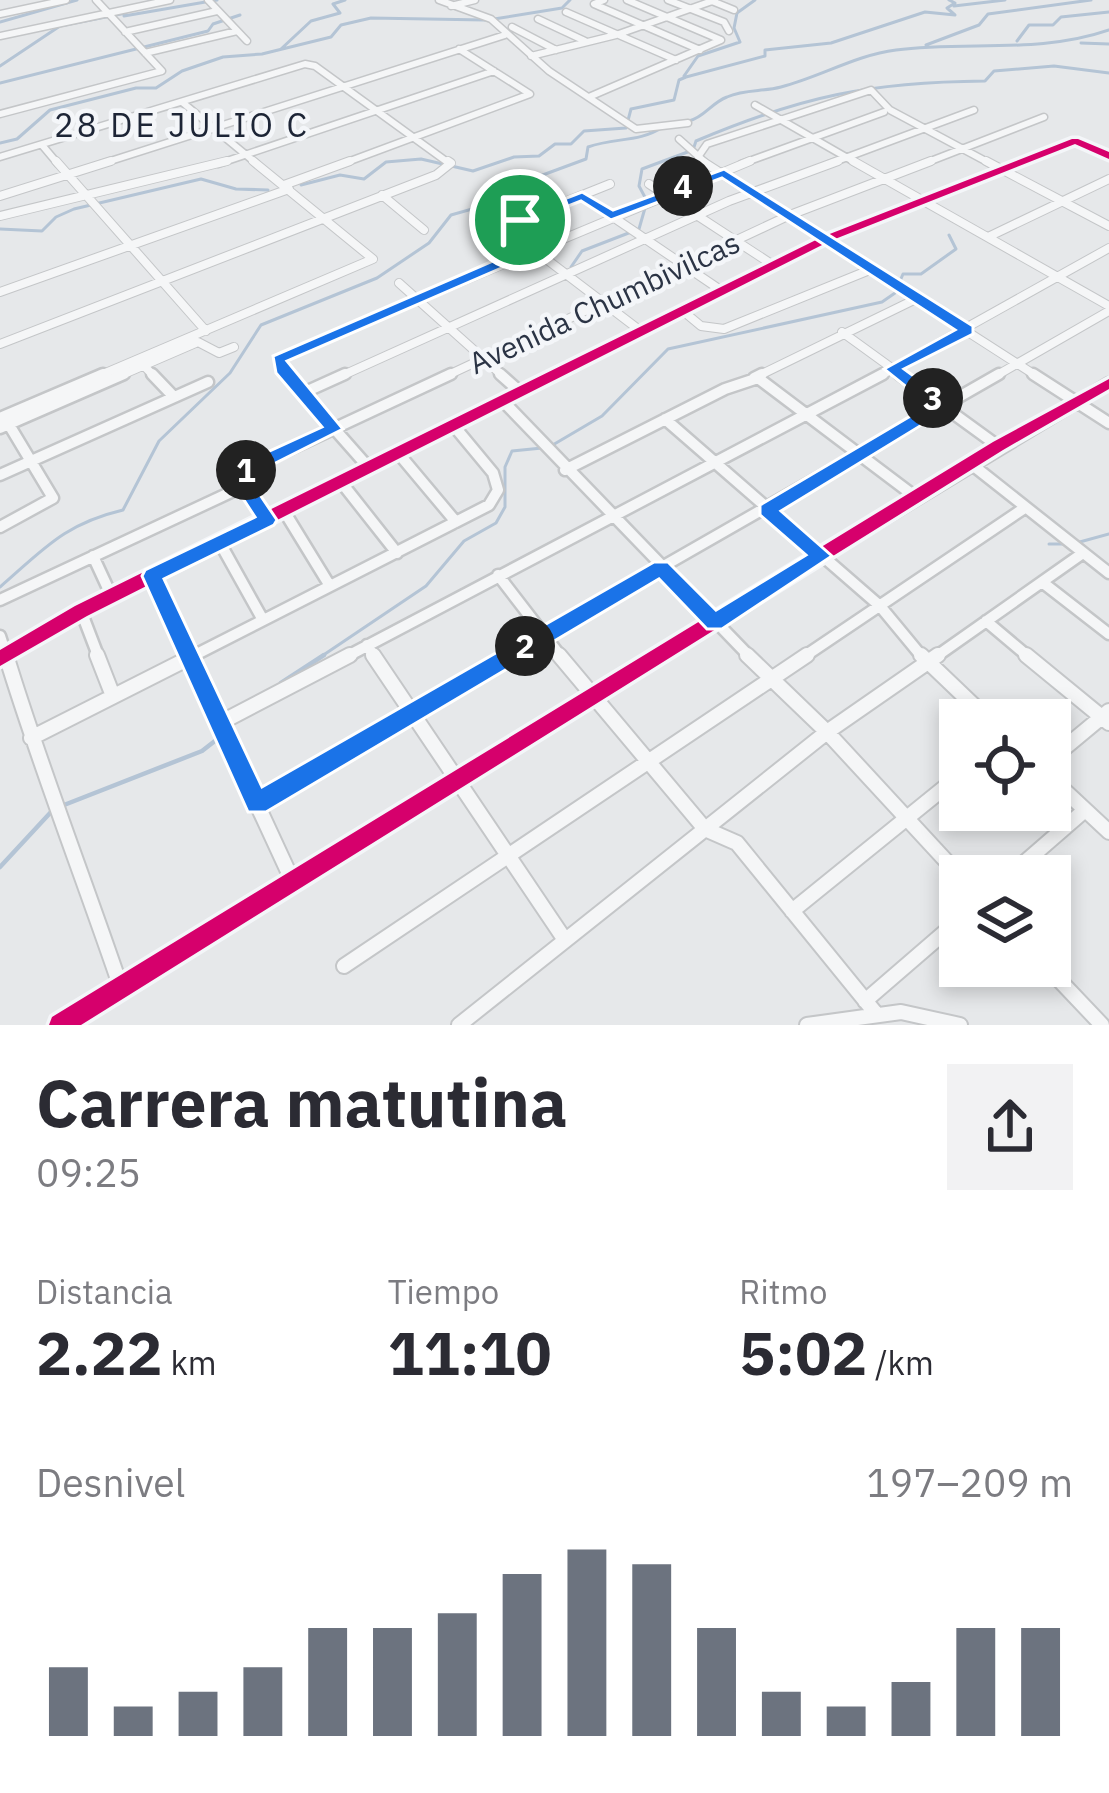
<!DOCTYPE html>
<html lang="es">
<head>
<meta charset="utf-8">
<style>
	:root { --surface:#fff; --page:#f2f2f3; --text:#2b2b33; --muted:#7c7c81; --accent:#6c737f }
	body { margin:0; font-family:"IBM Plex Sans",sans-serif; background:var(--page); color:var(--text); height:100vh; display:flex; flex-direction:column; font-size:45px; white-space:nowrap }
	* { box-sizing:border-box; margin:0 }
	p { font-size:39px; color:var(--muted) }
	.icon { flex:none; width:66px; height:66px; fill:none; stroke:currentColor; stroke-width:2; stroke-linecap:round; stroke-linejoin:round }
	.map { position:relative; height:1025px; overflow:hidden }
	.side { display:flex; flex-direction:column; background:var(--surface); flex:1 }
	.side>* { flex:none }
	.fabs { position:absolute; left:939px; top:699px; display:grid; gap:24px }
	.fabs a { display:grid; place-items:center; width:132px; height:132px; border-radius:0px; background:var(--surface); box-shadow:0 6px 18px #0003; font-size:60px }
	.pin { position:absolute; display:grid; place-items:center; width:102px; height:102px; color:#fff; margin:-51px; border:6px solid #fff; border-radius:50%; box-shadow:0 3px 12px #0007 }
	.km { position:absolute; width:60px; height:60px; margin:-30px; border-radius:50%; background:#222; color:#fff; font-size:33px; line-height:60px; text-align:center }
	.round { display:grid; place-items:center; flex:none; width:126px; height:126px; border-radius:0px; background:var(--page) }
	.summary { display:flex; align-items:center; justify-content:space-between; height:204px; padding:0 36px }
	h1 { font-size:66px; font-weight:700; line-height:90px }
	.metrics { display:grid; grid-template-columns:repeat(3,1fr); gap:18px; height:204px; padding:12px 36px }
	.metrics div { display:grid; align-content:center }
	.metrics b { font-size:60px; font-weight:700 }
	.metrics small { font-size:33px; font-weight:400 }
	.metrics p { font-size:33px }
	.chart { height:336px; padding:24px 36px }
	.chart p { display:flex; justify-content:space-between }
	.chart svg { width:100%; height:216px; margin-top:12px; stroke:var(--accent); stroke-width:6 }
	.map>svg:first-child { display:block }
	.lines { fill:none; stroke-linecap:round; stroke-linejoin:round }
	.stream-far1 { stroke:#b4c4d5; stroke-width:3 }
	.stream { stroke:#b4c4d5; stroke-width:4.5 }
	.minor-far3-casing { stroke:#c4c6c8; stroke-width:9 }
	.minor-far2-casing { stroke:#c4c6c8; stroke-width:10 }
	.minor-far1-casing { stroke:#c4c6c8; stroke-width:15 }
	.minor-casing { stroke:#c4c6c8; stroke-width:18 }
	.minor-far3 { stroke:#f5f6f7; stroke-width:6 }
	.minor-far2 { stroke:#f5f6f7; stroke-width:8 }
	.minor-far1 { stroke:#f5f6f7; stroke-width:10 }
	.minor { stroke:#f5f6f7; stroke-width:14 }
	.cycleway-casing { stroke:#f4f6f9; stroke-width:7 }
	.cycleway { fill:#d6006c; fill-rule:evenodd }
	.route { fill:#1a73e8; stroke:#fff; stroke-width:3; fill-rule:evenodd }
	.labels { text-anchor:middle; dominant-baseline:central; stroke-width:9; stroke-linejoin:round; paint-order:stroke }
	.far-street-label { font-size:30px; fill:#2b3445; stroke:#f4f6f9 }
	.far-neighbourhood-label { font-size:33px; letter-spacing:3px; fill:#1d2536; stroke:#f4f6f9 }
</style>
</head>
<body>
<div class="map">
<svg width="1109" height="1025" viewBox="0 0 1109 1025">
	<rect width="100%" height="100%" fill="#e6e8ea"/>
	<g class="lines">
		<path class="stream-far1" d="M954,6l51,-6
			M134,7l20,-7
			M124,16l93,-16
			M494,19l68,-11 8,-8
			M0,22l77,-22
			M1017,41l12,-16h24l8,-8 48,-5
			M1081,43l28,1
			M926,45l53,-20 9,-11 103,-14
			M281,49l30,-28 29,-8 -7,-9 12,-4
			M0,66l60,-40 66,-13
			M684,76l14,-20 42,-14 -6,-14 3,-15 18,-13
			M0,83l208,-52 5,-7 27,-9
			M689,121c16,-4 22,-18 38,-24 18,-8 35,-5 54,-10 39,-10 75,-32 115,-37 72,-9 144,4 213,-20
			M0,143l17,-4 33,-29 86,-22h20l26,-17 41,-14 39,-3 69,-17 10,-12 30,-7 114,2
			M301,185l39,-10 24,4 22,-17 35,-3 52,12 41,-14 25,-1 16,-12h16l13,-13 42,-3 5,-19 43,-9 5,-20 7,-3 79,-21v-6l66,-7 94,-31 30,3 -8,-7 8,-5 -6,-3
			M0,229l42,2 14,-14 18,-8 127,-30 35,10 32,1
			M571,267l11,-16 57,-22 8,-28 -8,-15 3,-17 51,-19 3,-9c106,-45 175,-59 289,-60l9,-10 60,-5 55,7
			M551,446l51,-30 66,-67 214,-47 13,-9 8,-19h18l35,-25 -7,-14
			M1076,543l33,-9
			M1049,544h18
			M0,587c44,-38 64,-63 123,-77l36,-69 71,-68 31,-48 116,-47 52,-35 22,-28 67,-19 3,-13 65,-24 2,-12c28,-10 50,-4 75,-20
			M319,658l107,-72 38,-45 32,-18 9,-16v-40l7,-16 30,-3"/>
		<path class="stream" d="M281,683l43,-28
			M64,805l138,-54 18,-14
			M0,867l51,-55"/>
		<defs>
			<path id="minor-far3" d="M208,0l39,41
				M439,0l52,19 58,52 87,58 52,-6
				M604,0l-10,4 106,46
				M668,0l56,22 5,9
				M712,1l22,9
				M451,6l24,-6
				M566,12l110,48
				M0,14l66,-14
				M538,19l47,22
				M512,27l44,23
				M125,32l92,-21
				M0,36l170,-36
				M145,53l92,-22
				M531,56l85,-21 99,-35
				M589,97l132,-57 -94,-40
				M182,102l75,62
				M755,105l103,59
				M0,114l162,-43 -66,-71
				M679,139l28,25
				M42,145l16,19
				M0,157l305,-93 10,2 135,98
				M698,157l9,-13 164,-54 19,20 101,54
				M101,164l404,-129
				M218,164l276,-93
				M342,164l188,-70 -71,-45
				M741,164l143,-52
				M829,164l145,-54
				M923,164l121,-47
				M1017,164l58,-23 34,15"/>
			<path id="minor-far2" d="M56,161l150,170
				M702,161l336,216
				M853,161l256,145
				M986,161l123,65
				M649,184l124,81
				M284,185l66,-24
				M382,195l42,35
				M0,196l111,-35
				M582,196l140,95
				M0,216l227,-55
				M520,221l30,21
				M510,224l100,-40
				M988,237l121,-58
				M533,249l109,83
				M399,283l105,94
				M0,292l289,-103
				M683,311l18,15 23,3 148,-60
				M842,332l62,45
				M0,344l436,-169 15,-12 -3,-2
				M145,367l10,10
				M96,377l277,-118 -120,-98
				M117,377l81,-35 21,11 15,-6
				M289,377l-10,-17 4,-4 467,-195
				M339,377l390,-176 109,-40
				M444,377l346,-162 141,-54
				M550,377l276,-138 199,-78
				M756,377l162,-79
				M878,377l231,-129
				M994,377l115,-66"/>
			<path id="minor-far1" d="M152,374l22,23
				M286,374l83,94
				M500,374l18,16
				M899,374l99,72
				M1033,374l76,49
				M754,378l8,-4
				M303,393l42,-19
				M502,400l249,258
				M0,418l103,-44
				M665,419l215,187 43,52
				M0,428l124,-54
				M399,454l57,68
				M226,459l41,61
				M970,463l139,110
				M565,470l160,-81 33,-11 159,120
				M237,474l214,-100
				M0,475l208,-93
				M341,482l56,71
				M284,511l46,75
				M0,527l53,-29 -45,-75
				M220,543l43,77
				M93,556l19,41
				M498,575l64,83
				M152,576l38,82
				M1042,582l67,52
				M0,600l244,-114
				M81,611l18,47
				M986,621l44,37
				M0,636l7,22
				M367,645l8,13
				M2,658l79,-47 475,-237
				M189,658l300,-153 9,-15 -5,-17 -39,-47
				M344,658l539,-284
				M503,658l496,-284
				M655,658l454,-275
				M802,658l221,-149
				M934,658l149,-105"/>
			<path id="minor" d="M6,655c34,112 77,221 115,333
				M97,655l16,41
				M188,655l105,227
				M373,655l192,285
				M559,655l146,174 32,14 140,172
				M747,655l80,77 133,144
				M921,655l68,65
				M1026,655l83,68
				M0,659l8,-4
				M218,724l132,-69
				M31,738l164,-83
				M1050,760l59,-49
				M1050,777l59,55
				M257,803l251,-148
				M1009,876l76,-66
				M792,911l168,-136
				M344,966l463,-311
				M1046,966l56,59
				M865,1001l95,-82
				M60,1025l600,-370
				M459,1025l368,-293 111,-77
				M807,1025l94,-13 59,13"/>
		</defs>
		<use href="#minor-far3" class="minor-far3-casing"/>
		<use href="#minor-far2" class="minor-far2-casing"/>
		<use href="#minor-far1" class="minor-far1-casing"/>
		<use href="#minor" class="minor-casing"/>
		<use href="#minor-far3" class="minor-far3"/>
		<use href="#minor-far2" class="minor-far2"/>
		<use href="#minor-far1" class="minor-far1"/>
		<use href="#minor" class="minor"/>
		<defs>
			<path id="cycleway" d="M1072,139h6l31,13v7l-34,-15 -245,97 -743,375 -87,50v-16l75,-44 747,-369z
				M1109,379v10l-106,61 -922,575h-32l3,-8 941,-575z"/>
		</defs>
		<use href="#cycleway" class="cycleway-casing"/>
		<use href="#cycleway" class="cycleway"/>
	</g>
	<path class="route" d="M724,169l249,157v8l-69,35 44,32v8l-167,102 51,45 -110,73h-15l-48,-50 -393,233h-18l-106,-236 3,-6 110,-53 -28,-43 3,-5 92,-42 -46,-54 -3,-17 266,-115 -24,-18v-5l67,-26 31,18zM722,178l233,152 -71,39 45,36 -169,100v10l46,40 -90,55 -48,-48h-14l-392,225 -98,-208 110,-54 3,-5 -29,-43 95,-48 -56,-68 268,-116v-6l-25,-18 51,-20 30,19z"/>
	<g class="labels">
		<g class="far-street-label">
			<text transform="translate(604 302) rotate(-25)">Avenida Chumbivilcas</text>
		</g>
		<g class="far-neighbourhood-label">
			<text x="182" y="124">28 DE JULIO C</text>
		</g>
	</g>
</svg>
<div class="fabs">
<a><svg class="icon" aria-label="locate" viewBox="0 0 24 24"><circle cx="12" cy="12" r="6"/><path d="M12 2v4M12 18v4M2 12h4M18 12h4"/></svg></a>
<a><svg class="icon" aria-label="layers" viewBox="0 0 24 24"><path d="M12 4l9 5-9 5-9-5zM3 14l9 5 9-5"/></svg></a>
</div>
<div class="pin" style="left:520px;top:220px;background:#1e9e55"><svg class="icon" aria-label="arrive" viewBox="0 0 24 24"><path d="M6 21V4h12l-3 4 3 4H6"/></svg></div>
<b class="km" style="left:246px;top:470px">1</b>
<b class="km" style="left:525px;top:646px">2</b>
<b class="km" style="left:933px;top:398px">3</b>
<b class="km" style="left:683px;top:186px">4</b>
</div>
<section class="side">
<div class="summary"><div><h1>Carrera matutina</h1><p>09:25</p></div><a class="round"><svg class="icon" aria-label="share" viewBox="0 0 24 24"><path d="M12 15V3M7 8l5-5 5 5M5 13v7h14v-7"/></svg></a></div>
<div class="metrics">
<div><p>Distancia</p><b>2.22<small> km</small></b></div>
<div><p>Tiempo</p><b>11:10</b></div>
<div><p>Ritmo</p><b>5:02<small> /km</small></b></div>
</div>
<div class="chart"><p><span>Desnivel</span>197–209 m</p>
<svg viewBox="0 0 160 44" preserveAspectRatio="none"><path d="M5 44V30M15 44V38M25 44V35M35 44V30M45 44V22M55 44V22M65 44V19M75 44V11M85 44V6M95 44V9M105 44V22M115 44V35M125 44V38M135 44V33M145 44V22M155 44V22"/></svg>
</div>
</section>
</body>
</html>
